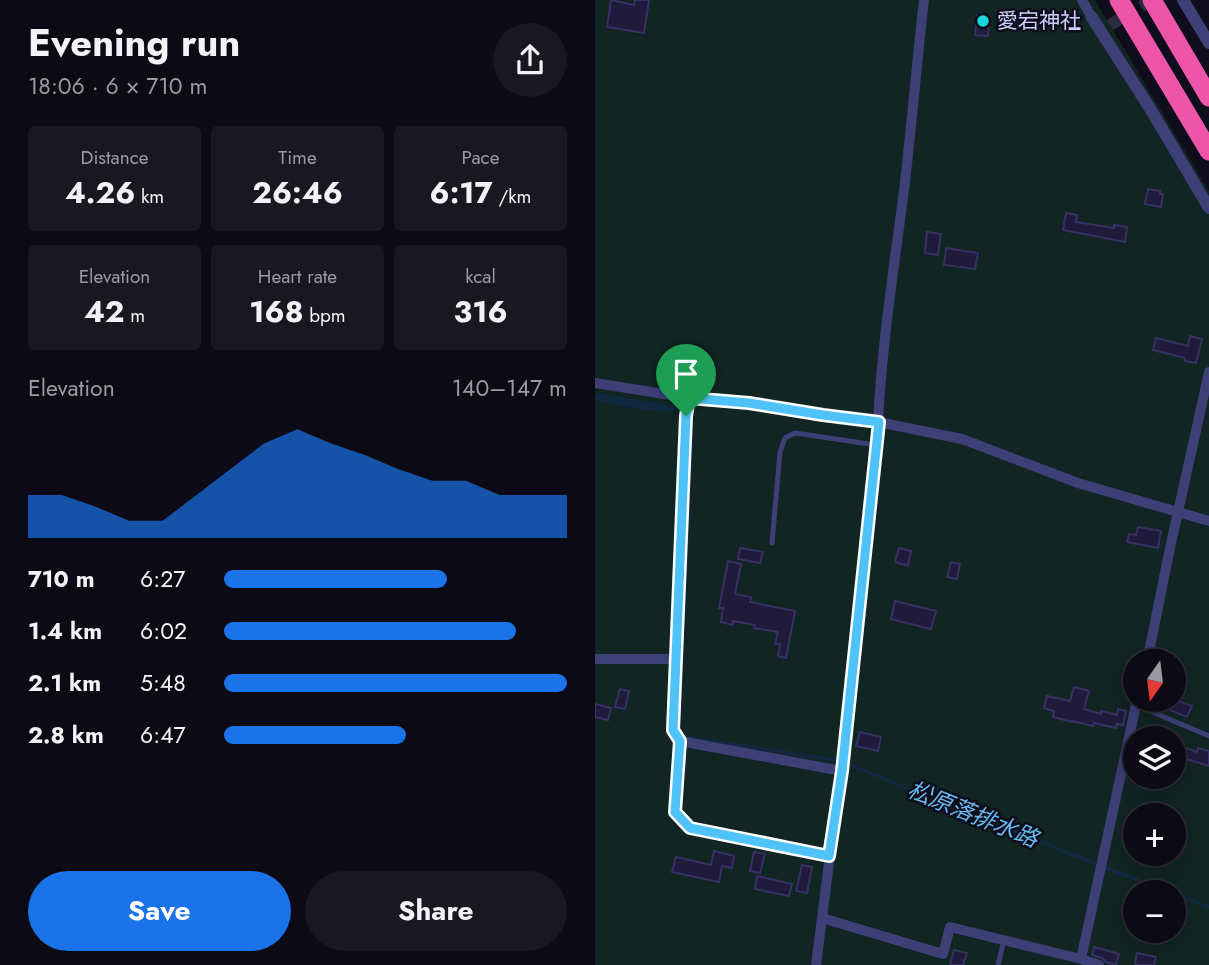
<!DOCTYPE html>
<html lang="en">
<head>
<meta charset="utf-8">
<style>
	:root { --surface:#0b0a15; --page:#191822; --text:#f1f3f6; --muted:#9a9aa0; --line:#2b2b34; --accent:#1a73e8 }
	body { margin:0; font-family:Jost,"Noto Sans JP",sans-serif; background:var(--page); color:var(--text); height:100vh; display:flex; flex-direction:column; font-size:26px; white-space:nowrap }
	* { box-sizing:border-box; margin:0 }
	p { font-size:23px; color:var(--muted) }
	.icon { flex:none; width:38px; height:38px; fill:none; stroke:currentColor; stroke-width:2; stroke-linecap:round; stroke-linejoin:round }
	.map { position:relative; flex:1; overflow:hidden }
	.panel { display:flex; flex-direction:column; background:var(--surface); width:595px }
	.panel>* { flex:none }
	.needle { width:46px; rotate:194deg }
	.tools { position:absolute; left:528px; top:649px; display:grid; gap:14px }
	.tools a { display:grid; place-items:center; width:63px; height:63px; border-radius:50%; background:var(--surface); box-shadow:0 4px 18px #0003,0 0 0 2px var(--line); font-size:35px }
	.pin { position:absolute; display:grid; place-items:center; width:60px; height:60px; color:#fff; margin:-72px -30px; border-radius:50% 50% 50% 0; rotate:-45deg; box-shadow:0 0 7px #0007 }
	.pin .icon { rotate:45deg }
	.round { display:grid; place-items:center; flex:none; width:74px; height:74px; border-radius:37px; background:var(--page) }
	.headline { display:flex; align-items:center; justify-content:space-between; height:119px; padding:0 28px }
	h1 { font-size:38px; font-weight:700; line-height:52px }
	.metrics { display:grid; grid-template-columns:repeat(3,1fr); gap:10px; height:119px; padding:7px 28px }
	.metrics div { display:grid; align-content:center; border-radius:7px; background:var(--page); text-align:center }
	.metrics b { font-size:30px; font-weight:700 }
	.metrics small { font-size:19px; font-weight:400 }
	.metrics p { font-size:19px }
	.chart { height:196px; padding:14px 28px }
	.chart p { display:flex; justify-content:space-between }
	.chart svg { width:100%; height:126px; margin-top:7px; fill:var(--accent); opacity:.7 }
	.button { display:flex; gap:14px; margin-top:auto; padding:14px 28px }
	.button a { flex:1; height:80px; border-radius:42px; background:var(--accent); color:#fff; font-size:28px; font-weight:700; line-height:80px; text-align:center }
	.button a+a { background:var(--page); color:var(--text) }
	ul { padding:0 28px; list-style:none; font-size:23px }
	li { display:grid; grid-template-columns:112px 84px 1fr; align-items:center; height:52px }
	li i { height:18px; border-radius:9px; background:var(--accent) }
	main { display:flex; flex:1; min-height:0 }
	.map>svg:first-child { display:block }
	.green { fill:#112523; fill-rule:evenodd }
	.water { fill:#122840 }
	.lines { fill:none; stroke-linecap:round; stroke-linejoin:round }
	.stream { stroke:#122840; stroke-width:3.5 }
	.building { fill:#201b3b; stroke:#373064; stroke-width:2 }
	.tertiary-tunnel { stroke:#2c2a3d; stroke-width:12; stroke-dasharray:12 6; stroke-linecap:butt }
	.service { stroke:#3d3f76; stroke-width:5 }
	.minor { stroke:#3d3f76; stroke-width:10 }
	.tertiary { stroke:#3d3f76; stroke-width:12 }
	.motorway { stroke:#ed55a9; stroke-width:19 }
	.route-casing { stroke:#fff; stroke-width:14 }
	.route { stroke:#4fc3f7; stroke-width:9 }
	.poi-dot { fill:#17d6dc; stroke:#0f0d1c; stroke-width:2.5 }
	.labels { text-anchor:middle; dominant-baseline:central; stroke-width:5; stroke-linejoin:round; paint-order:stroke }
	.poi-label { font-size:21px; fill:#cfcdfa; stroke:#0f0d1c; text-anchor:start }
	.water-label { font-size:23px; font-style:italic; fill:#66b9ef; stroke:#0f0d1c }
</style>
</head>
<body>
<main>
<section class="panel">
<div class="headline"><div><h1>Evening run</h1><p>18:06 · 6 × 710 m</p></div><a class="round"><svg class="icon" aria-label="share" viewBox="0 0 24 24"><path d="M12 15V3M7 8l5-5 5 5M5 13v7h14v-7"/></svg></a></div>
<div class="metrics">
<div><p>Distance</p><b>4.26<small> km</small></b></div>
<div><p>Time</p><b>26:46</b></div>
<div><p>Pace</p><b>6:17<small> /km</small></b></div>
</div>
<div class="metrics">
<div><p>Elevation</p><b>42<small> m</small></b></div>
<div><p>Heart rate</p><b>168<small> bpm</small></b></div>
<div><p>kcal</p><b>316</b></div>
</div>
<div class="chart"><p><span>Elevation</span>140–147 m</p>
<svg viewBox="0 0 160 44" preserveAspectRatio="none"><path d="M0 44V29L10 29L20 33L30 38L40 38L50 29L60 20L70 11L80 6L90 11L100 15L110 20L120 24L130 24L140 29L150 29L160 29V44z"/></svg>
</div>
<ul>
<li><b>710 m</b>6:27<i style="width:65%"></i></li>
<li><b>1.4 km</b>6:02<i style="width:85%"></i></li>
<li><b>2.1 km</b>5:48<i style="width:100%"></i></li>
<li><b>2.8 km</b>6:47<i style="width:53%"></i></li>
</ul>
<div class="button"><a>Save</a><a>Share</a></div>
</section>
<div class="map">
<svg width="614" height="965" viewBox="0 0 614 965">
	<rect width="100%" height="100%" fill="#0f0d1c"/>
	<path class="green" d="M0,0h500l114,191v774h-614zM541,662h38v38h-38zM541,738h38v39h-38zM541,816h38v38h-38zM541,892h38v39h-38z"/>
	<path class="water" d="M0,393l81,13 2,3c-14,8 -66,-6 -83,-9z"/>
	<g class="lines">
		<path class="stream" d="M98,412l-14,317 6,8 150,23
			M255,765l246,99
			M511,868l64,24
			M579,894l35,13"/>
	</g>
	<path class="building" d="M16,0l23,5 1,-5h14l-5,33 -37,-6z
		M382,15l12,3 -1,18 -13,-1z
		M553,189l12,2v3h3l-2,13 -16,-3z
		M471,213l11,2 -1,7 38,6v-3l13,2 -2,15 -62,-12z
		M332,232l14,2 -3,21 -13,-2z
		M351,248l32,5 -3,16 -31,-4z
		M595,336l12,3 -6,24 -11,-2v-3l-32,-8 3,-12 32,8z
		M543,527l23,4 -3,17 -31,-6 2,-8 7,1z
		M145,548l23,4 -3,11 -22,-4z
		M304,548l12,3 -3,15 -13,-4z
		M133,561l13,3 -6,30 16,3 -1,5 45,9 -9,47 -8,-2 2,-12h-5l3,-12 -24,-4 1,-3 -22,-4v4l-12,-3 2,-14h-4z
		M356,562l9,2 -3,15 -10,-2z
		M300,601l41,10 -5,18 -40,-10z
		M479,687l15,4 -5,18 17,5v-3l16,4 1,-6 8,2 -3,14 -6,-1 -1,4 -22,-5 -1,3 -21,-5v1l-19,-5 1,-6 -10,-3 3,-12 23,5z
		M25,689l9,2 -4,18 -10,-2z
		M550,700h31l16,6 -5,11z
		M0,704l16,4 -3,12 -13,-3z
		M265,732l21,5 -3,14 -22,-5z
		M579,744l23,8 1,-4 11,3v15l-35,-11z
		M119,851l20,5 -2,12 -10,-2 -3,16 -47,-10 4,-15 35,8z
		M159,852l11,2 -5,19 -10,-2z
		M207,865l10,2 -5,26 -11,-2z
		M162,876l35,8 -3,12 -34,-7z
		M499,947l25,7 -3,11 -10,-3 -4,-4 -10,-3z
		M359,950l13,3 -4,12h-13z
		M542,953l19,4 -2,8h-19z"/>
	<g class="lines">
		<path class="tertiary-tunnel" d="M515,25l42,-25"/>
		<path class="service" d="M177,543l8,-91 5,-14 10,-5 81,12
			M541,705l73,31
			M403,965l6,-25"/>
		<path class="minor" d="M487,0l9,16
			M0,383l94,15 60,5 74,12 55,7 84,17 116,44 131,38
			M94,398l-3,18 -13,314 7,11 162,30
			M0,659h81
			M552,662l23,-114 39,-176
			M85,741l-4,71 14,16 140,28
			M227,918l121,36 7,-27 131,32 56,-259
			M486,959l18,6
			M221,965l21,-165 5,-29 36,-349c4,-81 17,-160 27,-240 7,-61 12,-121 19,-182"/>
		<path class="tertiary" d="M588,0l26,43
			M496,16l60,94 58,98"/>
		<path class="motorway" d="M524,0l90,151
			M557,0l57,97"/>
	</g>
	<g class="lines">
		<defs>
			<path id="route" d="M94,398l60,5 74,12 56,7 -37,349 -13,85 -139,-28 -15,-16 5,-71 -7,-11 13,-314z"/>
		</defs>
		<use href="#route" class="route-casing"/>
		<use href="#route" class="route"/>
	</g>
	<circle class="poi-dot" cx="388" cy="21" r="7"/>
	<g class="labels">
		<g class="poi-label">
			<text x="402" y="21">愛宕神社</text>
		</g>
		<g class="water-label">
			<text transform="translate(378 814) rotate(22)">松原落排水路</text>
		</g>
	</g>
</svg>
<div class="tools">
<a><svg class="needle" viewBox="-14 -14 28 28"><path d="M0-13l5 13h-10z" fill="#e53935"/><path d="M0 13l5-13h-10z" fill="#9a9aa0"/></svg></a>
<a><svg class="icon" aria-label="layers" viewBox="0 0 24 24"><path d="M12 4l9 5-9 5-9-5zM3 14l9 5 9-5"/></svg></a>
<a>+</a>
<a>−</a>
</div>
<div class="pin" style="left:91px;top:416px;background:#1e9e55"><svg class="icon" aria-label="arrive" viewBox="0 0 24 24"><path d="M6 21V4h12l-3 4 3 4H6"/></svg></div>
</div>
</main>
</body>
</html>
